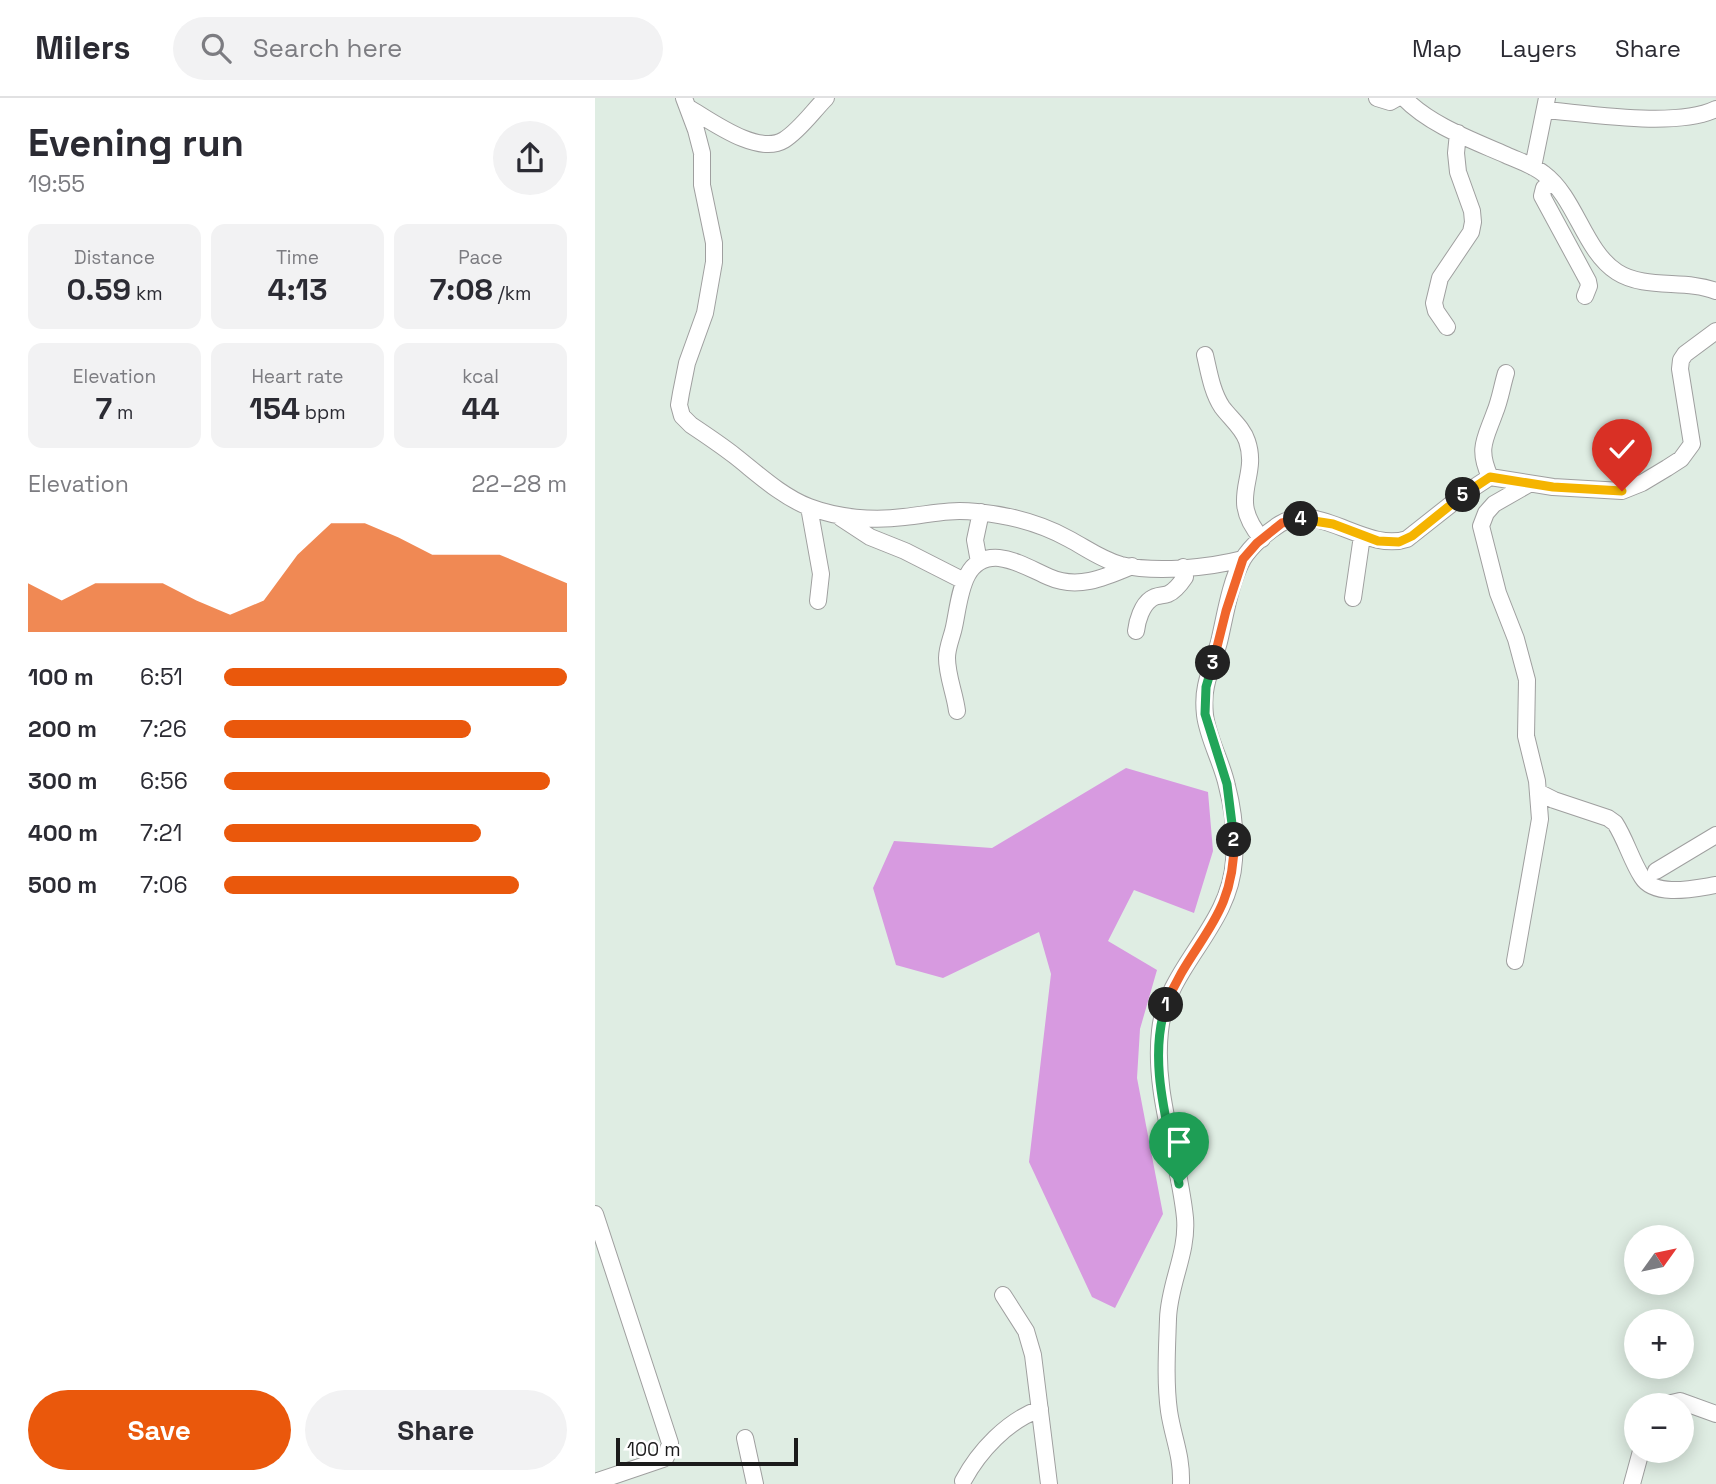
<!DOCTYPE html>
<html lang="en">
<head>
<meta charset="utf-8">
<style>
	:root { --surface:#fff; --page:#f2f2f3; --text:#2b2b33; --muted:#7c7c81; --line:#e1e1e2; --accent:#ea580c }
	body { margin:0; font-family:"Space Grotesk",sans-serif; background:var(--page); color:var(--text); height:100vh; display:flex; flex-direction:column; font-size:26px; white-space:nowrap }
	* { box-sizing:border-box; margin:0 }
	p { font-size:23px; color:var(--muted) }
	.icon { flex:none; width:38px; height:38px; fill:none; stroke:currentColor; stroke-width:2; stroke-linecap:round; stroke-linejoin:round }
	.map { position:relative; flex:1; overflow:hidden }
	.side { display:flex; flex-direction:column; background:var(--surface); width:595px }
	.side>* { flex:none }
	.needle { width:46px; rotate:57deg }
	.controls { position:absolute; left:1029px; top:1127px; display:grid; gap:14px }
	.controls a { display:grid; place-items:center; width:70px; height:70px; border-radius:50%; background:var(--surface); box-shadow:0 4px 18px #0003; font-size:35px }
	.scale { position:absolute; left:21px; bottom:18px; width:182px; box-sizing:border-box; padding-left:7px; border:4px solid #1b1b1b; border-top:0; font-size:19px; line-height:24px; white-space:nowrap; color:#1b1b1b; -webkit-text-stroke:5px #fff; paint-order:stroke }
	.pin { position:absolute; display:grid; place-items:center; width:60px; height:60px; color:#fff; margin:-72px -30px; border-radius:50% 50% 50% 0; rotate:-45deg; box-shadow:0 0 7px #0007 }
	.pin .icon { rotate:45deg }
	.km { position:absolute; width:35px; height:35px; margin:-18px; border-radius:50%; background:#222; color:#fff; font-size:19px; line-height:35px; text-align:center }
	.round { display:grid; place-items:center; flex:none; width:74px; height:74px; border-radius:37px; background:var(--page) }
	.overview { display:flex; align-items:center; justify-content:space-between; height:119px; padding:0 28px }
	h1 { font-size:38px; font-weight:600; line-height:52px }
	.figures { display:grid; grid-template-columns:repeat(3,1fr); gap:10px; height:119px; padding:7px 28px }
	.figures div { display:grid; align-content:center; border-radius:14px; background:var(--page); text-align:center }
	.figures b { font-size:30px; font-weight:600 }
	.figures small { font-size:19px; font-weight:400 }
	.figures p { font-size:19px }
	.chart { height:196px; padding:14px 28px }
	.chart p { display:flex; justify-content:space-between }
	.chart svg { width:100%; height:126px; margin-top:7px; fill:var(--accent); opacity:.7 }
	.button { display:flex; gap:14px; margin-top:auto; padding:14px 28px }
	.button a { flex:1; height:80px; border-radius:42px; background:var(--accent); color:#fff; font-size:28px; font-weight:600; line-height:80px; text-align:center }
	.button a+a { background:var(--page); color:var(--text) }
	ul { padding:0 28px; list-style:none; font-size:23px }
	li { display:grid; grid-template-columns:112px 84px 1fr; align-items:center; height:52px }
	li i { height:18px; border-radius:9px; background:var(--accent) }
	header { display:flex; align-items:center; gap:42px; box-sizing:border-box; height:98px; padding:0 35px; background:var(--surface); border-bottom:2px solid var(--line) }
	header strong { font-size:33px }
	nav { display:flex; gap:38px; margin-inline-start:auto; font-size:24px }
	.search { width:490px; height:63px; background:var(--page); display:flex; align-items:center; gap:18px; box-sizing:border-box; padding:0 24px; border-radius:38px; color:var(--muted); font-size:26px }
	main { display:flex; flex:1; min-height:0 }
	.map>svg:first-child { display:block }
	.water { fill:#d79ae0 }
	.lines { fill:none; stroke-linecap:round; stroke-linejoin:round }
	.minor-casing { stroke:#9f9f9f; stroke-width:18 }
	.minor { stroke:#fff; stroke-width:16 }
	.split-1-casing { stroke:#fff; stroke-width:14 }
	.split-2-casing { stroke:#fff; stroke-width:14 }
	.split-3-casing { stroke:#fff; stroke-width:14 }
	.split-4-casing { stroke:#fff; stroke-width:14 }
	.split-5-casing { stroke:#fff; stroke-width:14 }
	.split-6-casing { stroke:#fff; stroke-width:14 }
	.split-1 { stroke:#22a559; stroke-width:9 }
	.split-2 { stroke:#f0652b; stroke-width:9 }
	.split-3 { stroke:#22a559; stroke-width:9 }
	.split-4 { stroke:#f0652b; stroke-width:9 }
	.split-5 { stroke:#f5b400; stroke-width:9 }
	.split-6 { stroke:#f5b400; stroke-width:9 }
</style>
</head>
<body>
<header>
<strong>Milers</strong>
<div class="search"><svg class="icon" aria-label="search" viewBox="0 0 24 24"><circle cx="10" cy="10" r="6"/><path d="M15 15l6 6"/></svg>Search here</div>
<nav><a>Map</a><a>Layers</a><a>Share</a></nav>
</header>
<main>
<section class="side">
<div class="overview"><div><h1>Evening run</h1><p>19:55</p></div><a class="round"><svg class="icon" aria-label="share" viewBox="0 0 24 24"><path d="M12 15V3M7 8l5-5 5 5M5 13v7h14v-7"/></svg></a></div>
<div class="figures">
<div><p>Distance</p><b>0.59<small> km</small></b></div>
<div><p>Time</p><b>4:13</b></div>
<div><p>Pace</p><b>7:08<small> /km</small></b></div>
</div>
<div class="figures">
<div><p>Elevation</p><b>7<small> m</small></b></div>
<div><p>Heart rate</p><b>154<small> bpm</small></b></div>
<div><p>kcal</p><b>44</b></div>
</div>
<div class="chart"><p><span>Elevation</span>22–28 m</p>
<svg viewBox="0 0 160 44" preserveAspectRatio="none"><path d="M0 44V27L10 33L20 27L30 27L40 27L50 33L60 38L70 33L80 17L90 6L100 6L110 11L120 17L130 17L140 17L150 22L160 27V44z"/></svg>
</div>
<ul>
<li><b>100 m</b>6:51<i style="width:100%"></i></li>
<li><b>200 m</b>7:26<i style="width:72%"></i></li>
<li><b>300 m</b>6:56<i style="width:95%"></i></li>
<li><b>400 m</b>7:21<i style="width:75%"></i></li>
<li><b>500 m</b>7:06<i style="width:86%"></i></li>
</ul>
<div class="button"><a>Save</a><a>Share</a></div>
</section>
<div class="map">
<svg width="1121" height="1386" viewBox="0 0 1121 1386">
	<rect width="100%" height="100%" fill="#dfede3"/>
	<path class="water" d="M531,670l82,24 5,59 -19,62 -60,-23 -26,51 49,29 -17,59 -3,49 26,136 -48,94 -23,-11 -63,-135 22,-188 -12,-42 -96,46 -47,-13 -23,-77 21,-47 98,7z"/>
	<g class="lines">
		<defs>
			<path id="minor" d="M89,0l12,32 6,23v32l12,58v19l-9,51 -18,50 -6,30 -2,12 3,11 9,9c15,10 30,20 44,31 23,18 46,40 74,51 29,11 64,14 95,10 28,-3 44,-8 73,-5 31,3 65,12 92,27 17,9 33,21 52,26 35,8 87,3 122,-6
				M782,0l13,4 7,-4
				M809,0c26,27 68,42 102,57 13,6 27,10 38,19 32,24 40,77 73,98 28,18 68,7 99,19
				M94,10c22,13 69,48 95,32 16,-10 29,-29 42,-42
				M951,12c45,4 131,18 170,-1
				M938,69l14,-69
				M958,84l-9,6 -2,8 46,85 1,5 -4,10
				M852,229l-11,-16 -2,-8 6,-25 31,-46 2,-10 -1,-11 -14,-39 -2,-19 2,-20
				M610,257c4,17 7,37 17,52 8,11 21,21 25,34 13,38 -21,56 15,98
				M895,379c-13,-29 -5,-37 5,-65 5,-12 7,-26 11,-39
				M214,409l12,67 -3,27
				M246,420l29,19 35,14 59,30
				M384,464l-4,-22 6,-28
				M758,500l9,-62
				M541,533c1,-10 6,-26 15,-32 5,-4 11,-3 17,-5 7,-3 13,-11 17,-17l-2,-10
				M362,613c-2,-17 -10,-35 -10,-53 0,-11 5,-21 7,-31 6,-27 7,-72 45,-69 18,2 34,12 50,19 29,13 57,0 83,-11
				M943,694l16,8 54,18 7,5c11,17 16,37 27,54 13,21 54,11 74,8
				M1061,773l60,-36
				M920,863l25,-142 -3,-38 -11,-45 1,-56 -11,-41 -18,-46 -17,-67 5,-13 8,-9 35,-20
				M0,1116l75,229 -4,14 -3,2 -68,23
				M408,1197l23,36 7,24 16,129
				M1068,1307l17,-4 36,13
				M150,1340l10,46
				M368,1383c16,-30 44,-60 77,-72
				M586,1386c1,-29 -8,-46 -12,-73 -4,-29 -2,-62 -1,-92 1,-35 20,-66 17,-101 -6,-62 -32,-124 -25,-187 6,-64 70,-103 74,-171 2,-24 -1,-51 -7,-74 -5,-24 -19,-47 -22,-71 -1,-9 -1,-20 1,-29 3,-15 9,-29 13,-44 6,-25 11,-60 24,-83 8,-13 24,-27 37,-35 38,-24 86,29 127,15l57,-45 26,-17 63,10 69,4 20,-8 25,-15 14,-9 11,-15 -12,-75 1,-9 4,-6 31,-23
				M1037,1386l9,-33"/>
		</defs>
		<use href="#minor" class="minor-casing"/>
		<use href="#minor" class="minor"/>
	</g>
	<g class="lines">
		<defs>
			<path id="split-1" d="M571,907c-19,57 3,122 13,179"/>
			<path id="split-2" d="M571,907c25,-65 69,-85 68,-165"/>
			<path id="split-3" d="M618,565l-7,24 -1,27 22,70 7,56"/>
			<path id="split-4" d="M618,565l13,-52 17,-52 14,-16 25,-20 19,-4"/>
			<path id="split-5" d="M706,421l32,5 45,17 21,1 13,-6 51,-41"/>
			<path id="split-6" d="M868,397l27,-18 63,10 69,4"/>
		</defs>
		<use href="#split-1" class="split-1-casing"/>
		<use href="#split-2" class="split-2-casing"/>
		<use href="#split-3" class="split-3-casing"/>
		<use href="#split-4" class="split-4-casing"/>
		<use href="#split-5" class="split-5-casing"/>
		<use href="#split-6" class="split-6-casing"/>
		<use href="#split-1" class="split-1"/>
		<use href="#split-2" class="split-2"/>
		<use href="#split-3" class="split-3"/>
		<use href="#split-4" class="split-4"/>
		<use href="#split-5" class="split-5"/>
		<use href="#split-6" class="split-6"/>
	</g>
</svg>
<div class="controls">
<a><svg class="needle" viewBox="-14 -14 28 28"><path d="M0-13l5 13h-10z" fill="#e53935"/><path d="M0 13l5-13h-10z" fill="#7c7c81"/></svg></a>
<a>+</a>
<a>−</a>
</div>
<div class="scale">100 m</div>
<div class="pin" style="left:584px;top:1086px;background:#1e9e55"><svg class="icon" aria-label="arrive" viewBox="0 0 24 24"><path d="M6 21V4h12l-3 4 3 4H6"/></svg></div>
<div class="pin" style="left:1027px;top:393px;background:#d93025"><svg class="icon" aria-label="check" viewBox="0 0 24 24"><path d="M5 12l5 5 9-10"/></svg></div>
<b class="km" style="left:571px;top:907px">1</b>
<b class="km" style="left:639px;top:742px">2</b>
<b class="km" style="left:618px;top:565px">3</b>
<b class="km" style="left:706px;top:421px">4</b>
<b class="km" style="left:868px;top:397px">5</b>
</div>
</main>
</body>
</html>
